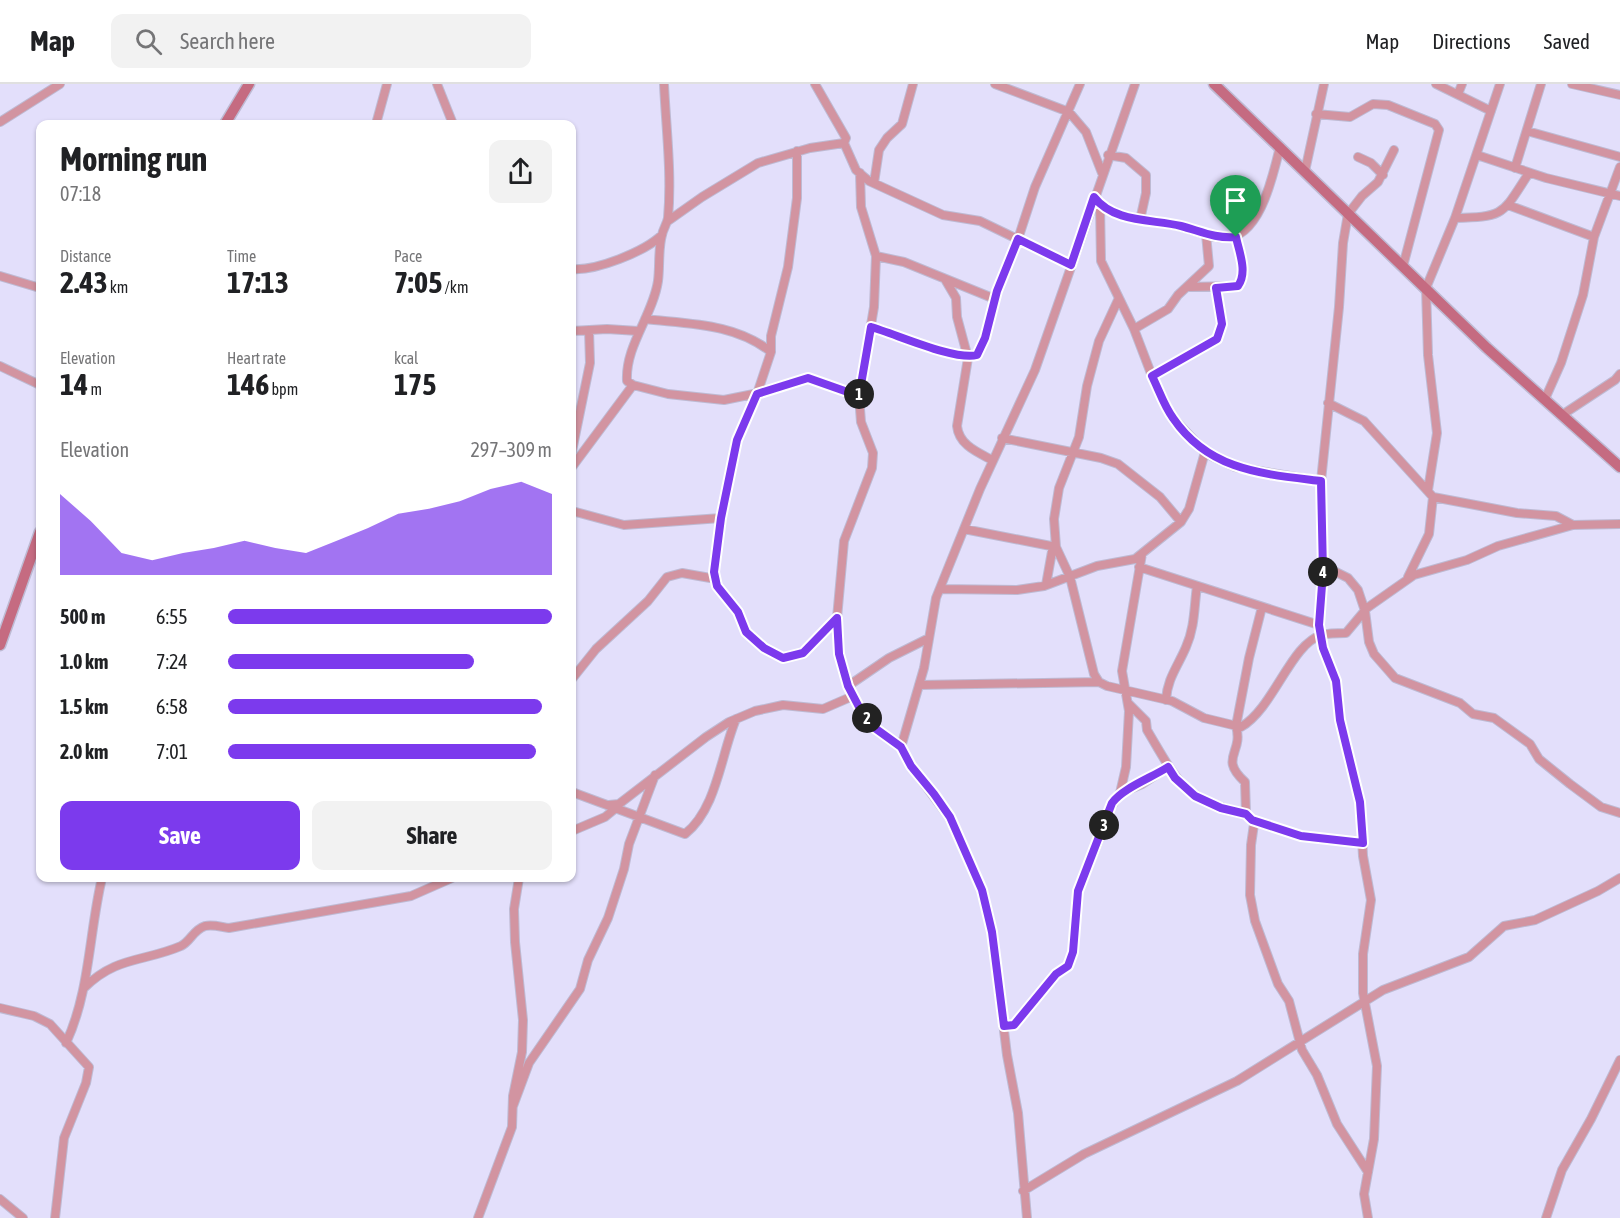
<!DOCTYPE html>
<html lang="en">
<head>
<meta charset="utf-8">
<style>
	:root { --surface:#fff; --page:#f2f2f2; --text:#202124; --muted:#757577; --line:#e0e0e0; --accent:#7c3aed }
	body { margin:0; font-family:"Asap Condensed",sans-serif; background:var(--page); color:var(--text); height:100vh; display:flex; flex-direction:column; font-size:22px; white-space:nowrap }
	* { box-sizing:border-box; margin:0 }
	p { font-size:20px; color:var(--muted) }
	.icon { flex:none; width:33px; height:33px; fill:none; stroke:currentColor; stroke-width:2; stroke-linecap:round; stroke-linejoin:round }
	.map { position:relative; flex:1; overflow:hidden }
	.side { position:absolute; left:36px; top:36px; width:540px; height:762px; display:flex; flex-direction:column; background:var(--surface); border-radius:12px; box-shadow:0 2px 4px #0004 }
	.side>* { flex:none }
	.pin { position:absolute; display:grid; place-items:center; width:51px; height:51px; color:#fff; margin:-62px -26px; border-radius:50% 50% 50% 0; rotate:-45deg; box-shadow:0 0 6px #0007 }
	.pin .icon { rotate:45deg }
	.km { position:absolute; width:30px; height:30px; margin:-15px; border-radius:50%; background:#222; color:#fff; font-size:16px; line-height:30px; text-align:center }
	.round { display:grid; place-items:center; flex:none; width:63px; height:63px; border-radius:12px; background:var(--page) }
	.headline { display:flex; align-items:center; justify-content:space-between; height:102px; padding:0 24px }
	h1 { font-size:33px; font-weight:700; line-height:45px }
	.stats { display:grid; grid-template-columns:repeat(3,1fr); gap:9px; height:102px; padding:6px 24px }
	.stats div { display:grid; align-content:center }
	.stats b { font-size:30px; font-weight:700 }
	.stats small { font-size:16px; font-weight:400 }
	.stats p { font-size:16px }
	.chart { height:168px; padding:12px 24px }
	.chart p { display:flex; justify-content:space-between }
	.chart svg { width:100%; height:108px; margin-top:6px; fill:var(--accent); opacity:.7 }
	.action { display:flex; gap:12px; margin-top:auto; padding:12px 24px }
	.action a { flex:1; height:69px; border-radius:12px; background:var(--accent); color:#fff; font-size:24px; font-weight:700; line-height:69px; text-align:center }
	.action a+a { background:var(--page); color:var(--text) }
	ul { padding:0 24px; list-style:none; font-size:20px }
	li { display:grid; grid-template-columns:96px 72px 1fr; align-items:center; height:45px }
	li i { height:15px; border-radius:8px; background:var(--accent) }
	header { display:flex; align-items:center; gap:36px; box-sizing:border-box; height:84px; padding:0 30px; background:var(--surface); border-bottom:2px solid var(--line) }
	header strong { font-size:28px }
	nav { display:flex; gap:33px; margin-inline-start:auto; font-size:21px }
	.search { width:420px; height:54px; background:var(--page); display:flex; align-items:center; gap:15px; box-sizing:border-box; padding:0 21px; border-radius:12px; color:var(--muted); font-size:22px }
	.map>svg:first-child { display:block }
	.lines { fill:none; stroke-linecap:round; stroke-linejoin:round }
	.street-casing { stroke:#bebad3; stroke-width:10 }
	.secondary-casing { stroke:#bebad3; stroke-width:13 }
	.street { stroke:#d294a1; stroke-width:8 }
	.secondary { stroke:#c56b81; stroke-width:10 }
	.route-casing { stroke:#fff; stroke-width:12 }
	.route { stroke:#7c3aed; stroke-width:8 }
</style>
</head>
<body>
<header>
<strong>Map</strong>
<div class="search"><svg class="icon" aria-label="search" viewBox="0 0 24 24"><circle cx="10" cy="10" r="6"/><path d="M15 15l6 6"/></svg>Search here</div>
<nav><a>Map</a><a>Directions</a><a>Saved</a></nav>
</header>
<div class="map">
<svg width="1620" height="1134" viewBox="0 0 1620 1134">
	<rect width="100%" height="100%" fill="#e3dffb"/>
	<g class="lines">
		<defs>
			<path id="street" d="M437,0l16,40
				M664,0c2,44 8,90 4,134 -1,6 -5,11 -6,17 -4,14 -2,31 -4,46 -5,34 -33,65 -31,100l6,4 35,9 56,6 44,-9 40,-13 51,18
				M995,0l74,28 17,20 16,41
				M1436,0l55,27
				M1572,0l48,11
				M1458,10l4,-10
				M1316,30l34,3 23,-13 15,1 47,19 4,6 -36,136
				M0,38l60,-38
				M376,40l11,-40
				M1527,47l93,26
				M844,59l12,27 13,11 74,34 37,6 91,44
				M797,67v47l-9,69 -17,69v16l-14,42 -20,46 -16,78 -7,54 3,14 21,26 8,20 18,16 19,10 20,-5 34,-35
				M1108,71l18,3 20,17v18l-6,27
				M1477,71l69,23 74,18
				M1358,73l13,6 12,12
				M1515,84l26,-84
				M1305,87l19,-87
				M860,89l1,34 15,49 -2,51 -15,89 2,26 12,31 -1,15 -28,73 -7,77 2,35 9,33 11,21 13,19 29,21
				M874,99l5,-33 8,-12 15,-14 11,-40
				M1094,113l6,8 1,56 33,68 18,47 20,41 35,37 28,13 86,14
				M1100,121c9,4 19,10 29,13 17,4 34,4 50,8 15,3 30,12 45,12 36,1 49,-63 56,-91
				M1508,121l86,32
				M1455,134c51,-1 47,-4 74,-45
				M668,137l34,-24 56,-34 52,-15 34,-5 2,-5 -31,-54
				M876,172l28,6 91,37
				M572,185c24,2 72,-17 90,-34
				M0,192l40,12
				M946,197l10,17 1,19 11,41 -11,68c2,19 20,26 35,34
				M1187,203l51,-1c10,-14 1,-34 -2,-49
				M1118,216l-19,41 -12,45 -8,51 -20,51 -5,31 2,28 14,30 24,97 5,8 8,4 65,15 32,17 37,9c33,-19 50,-84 81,-92 7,-2 16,-2 24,-2l21,-25 47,-33 53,-15 31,-14 75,-21 47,-1
				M645,235c44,5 90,4 126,33
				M871,242c25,8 84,35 106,29l8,-17 12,-47 21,-52 17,-52 45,-103
				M1134,245l34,-20 10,-14 31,-29 -3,-32
				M572,247l35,-2 31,2
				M0,282l40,19
				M1152,292l65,-37 5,-15 -6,-36
				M1545,315l16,-36 22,-68 11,-58 26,-70
				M1328,319l36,18 69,76 -4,37 -21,43
				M1562,331l53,-35 5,-6
				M1002,354l99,20 17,6 42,33 21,25
				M572,367l18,-88 -1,-33
				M572,383l61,-82
				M1428,406l9,-57 -9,-78 -2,-67 29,-70 45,-134
				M1433,413l84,16 39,3 17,9
				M572,427l52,14 97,-7
				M964,445l92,18
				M1322,481l26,13 10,12 7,21 4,31 5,12 21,24 65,25 13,11 21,4 36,26 9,15 31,25 31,23 19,6
				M1139,483l180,58
				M1046,501l7,-39
				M940,505l77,1 27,-4 53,-20 38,-7 46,-37 8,-13 16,-57
				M1262,523l-13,51 -13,68c8,28 -18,31 9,56l1,32 8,10 -3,21 -1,50 5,26 23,63 11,17 13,49 15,25 20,49 31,48
				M572,595l24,-30 52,-48 19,-24 15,-4 34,6
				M919,601l180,-3
				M848,602l41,-28 40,-20
				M1166,616c1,-21 12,-34 20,-53 9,-20 8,-40 11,-61
				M1128,619l18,18 1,9c31,52 36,70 99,84
				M572,708l113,42c32,-25 36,-80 51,-115
				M1120,709l22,-9 26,-17
				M609,721l10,-1 87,-67 23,-15 26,-11 28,-6 40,4 30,-13
				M1252,736l49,16 62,7
				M572,747l33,-14 11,-9
				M84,904c32,-32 60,-26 97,-42 10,-5 12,-16 24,-20 8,-2 16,1 24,2l182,-32 41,-18
				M0,924l34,8 16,8 39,43 -3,16 -22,55 -9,80
				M1004,942l10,-1 42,-51 12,-8 5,-14 5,-61 24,-59 4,-17 14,-22 6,-26 3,-56 -7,-40 20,-117
				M66,959c24,-51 23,-111 36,-165
				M513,1022l16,-43 51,-74 8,-29 20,-42 16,-49 5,-25 26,-69
				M1023,1107l61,-37 153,-73 146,-91 86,-33 35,-31 31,-6 63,-29 22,-13
				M0,1115l23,19
				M478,1134l34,-91 1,-31 9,-44 1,-32 -8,-78 -1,-33 5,-31
				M1027,1134l-9,-105 -11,-58 -15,-123 -10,-42 -33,-73 -38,-51 -10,-19 23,-79 12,-70 44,-109 55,-119 100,-286
				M1368,1134l-4,-24 10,-55 3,-73 -14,-73v-39l8,-54 -8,-44 -3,-54 -20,-82 -4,-39 -13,-33 -4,-23 4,-53 -2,-91 18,-174 4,-64 5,-29 14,-18 16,-14 16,-32
				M1546,1134l16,-48 29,-51 29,-59"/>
			<path id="secondary" d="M1214,0l273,264 133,119
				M225,40l24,-40
				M0,561l40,-113"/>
		</defs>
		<use href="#street" class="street-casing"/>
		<use href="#secondary" class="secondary-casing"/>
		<use href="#street" class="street"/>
		<use href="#secondary" class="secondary"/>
	</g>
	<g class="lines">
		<defs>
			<path id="route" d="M1094,113c20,26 58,22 87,29 19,5 35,13 55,11 3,15 12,35 2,49l-22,2 6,36 -5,15 -65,37c7,14 12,30 21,42 36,53 90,56 148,63l2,91 -4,53 4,23 13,33 4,39 20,82 3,41 -62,-7 -49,-16 -6,-6 -25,-6 -26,-12 -20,-18 -7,-11c-17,11 -45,21 -56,36l-34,88 -5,61 -5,14 -12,8 -42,51 -10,1 -12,-94 -10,-42 -32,-73 -16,-23 -23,-28 -10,-19 -29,-21 -13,-19 -11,-21 -9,-32 -2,-36 -34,35 -20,5 -19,-10 -18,-16 -8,-20 -21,-26 -3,-14 7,-54 16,-78 20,-46 51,-16 51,18 12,-69c25,7 84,34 106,28l8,-17 12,-47 21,-52 53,26z"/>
		</defs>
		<use href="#route" class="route-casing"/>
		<use href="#route" class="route"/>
	</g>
</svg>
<div class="pin" style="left:1236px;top:153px;background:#1e9e55"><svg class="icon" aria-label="arrive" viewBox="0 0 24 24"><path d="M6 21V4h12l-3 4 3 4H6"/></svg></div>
<b class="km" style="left:859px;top:310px">1</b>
<b class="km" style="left:867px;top:634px">2</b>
<b class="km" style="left:1104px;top:741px">3</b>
<b class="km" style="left:1323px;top:488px">4</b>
<section class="side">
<div class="headline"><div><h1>Morning run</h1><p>07:18</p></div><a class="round"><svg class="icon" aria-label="share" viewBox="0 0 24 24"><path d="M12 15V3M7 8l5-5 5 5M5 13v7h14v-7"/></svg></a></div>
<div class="stats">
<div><p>Distance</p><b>2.43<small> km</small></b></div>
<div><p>Time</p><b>17:13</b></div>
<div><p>Pace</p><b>7:05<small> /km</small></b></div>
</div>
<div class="stats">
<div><p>Elevation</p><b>14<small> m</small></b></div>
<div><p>Heart rate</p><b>146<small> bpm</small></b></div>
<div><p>kcal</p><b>175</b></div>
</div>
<div class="chart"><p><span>Elevation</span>297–309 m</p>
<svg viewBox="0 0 160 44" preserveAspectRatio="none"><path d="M0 44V11L10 22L20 35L30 38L40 35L50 33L60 30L70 33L80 35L90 30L100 25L110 19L120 17L130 14L140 9L150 6L160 11V44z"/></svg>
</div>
<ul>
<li><b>500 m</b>6:55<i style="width:100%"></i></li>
<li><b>1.0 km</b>7:24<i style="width:76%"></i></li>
<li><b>1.5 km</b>6:58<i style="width:97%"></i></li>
<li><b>2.0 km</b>7:01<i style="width:95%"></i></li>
</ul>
<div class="action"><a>Save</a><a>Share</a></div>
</section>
</div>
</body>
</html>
